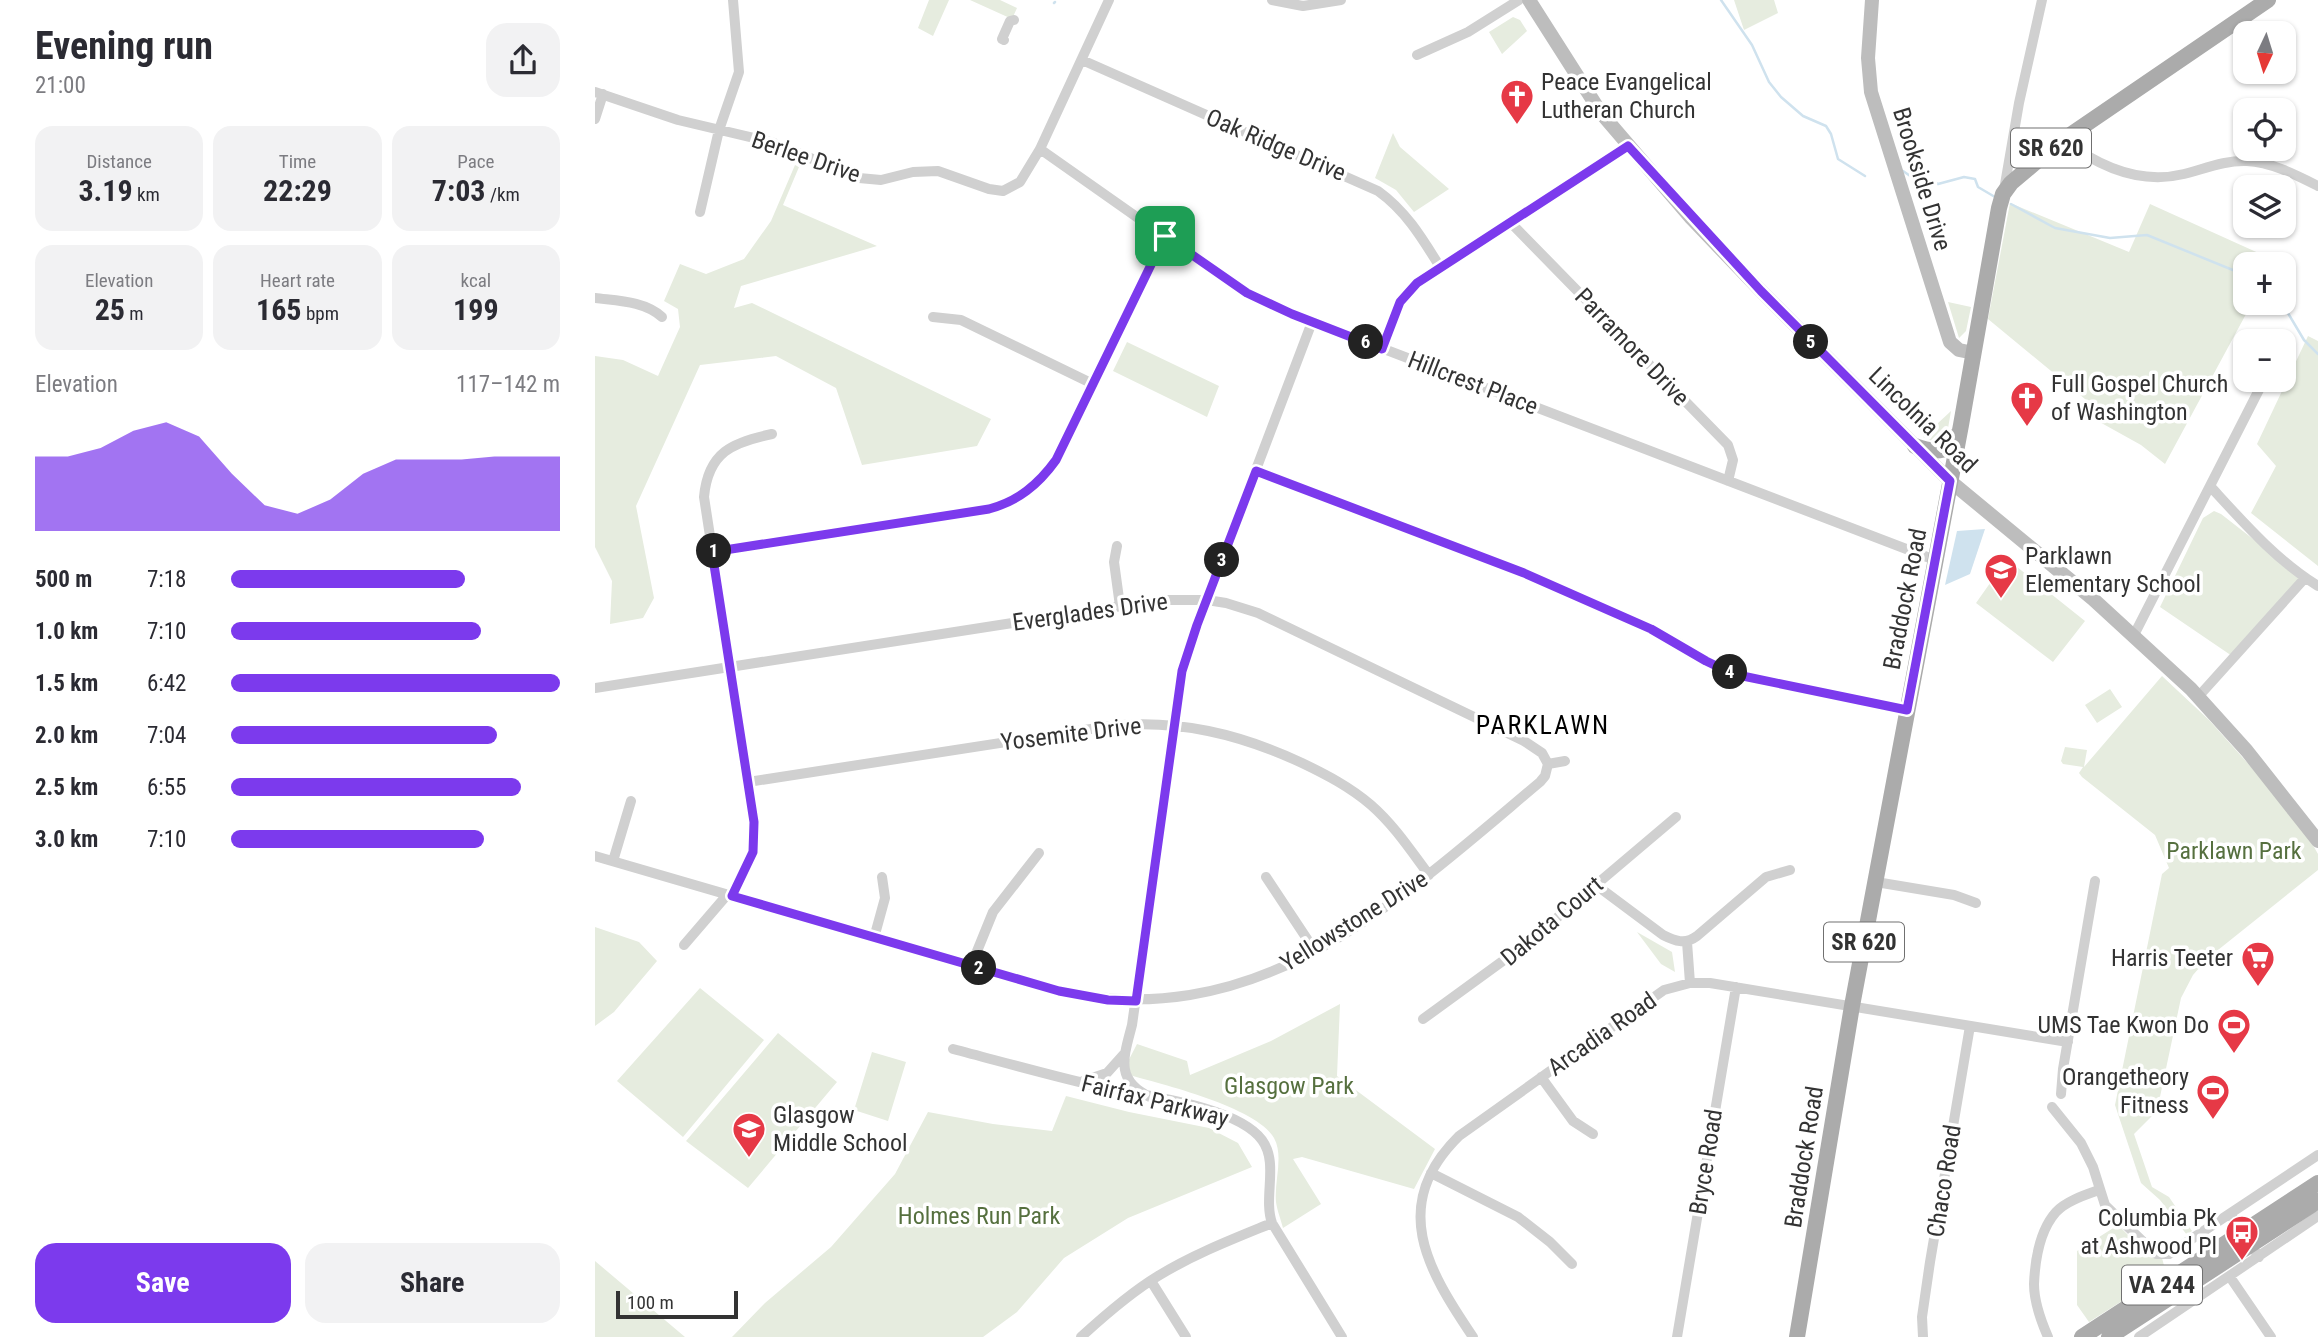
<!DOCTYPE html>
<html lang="en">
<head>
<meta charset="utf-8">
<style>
	:root { --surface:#fff; --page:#f2f2f3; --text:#2b2b33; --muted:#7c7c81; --accent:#7c3aed }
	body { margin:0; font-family:"Roboto Condensed",sans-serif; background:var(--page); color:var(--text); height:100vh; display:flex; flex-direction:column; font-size:26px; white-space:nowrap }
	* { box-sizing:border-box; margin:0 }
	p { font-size:23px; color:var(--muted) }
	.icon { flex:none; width:38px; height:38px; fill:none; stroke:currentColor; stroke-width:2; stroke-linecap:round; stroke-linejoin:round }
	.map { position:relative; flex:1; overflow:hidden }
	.side { display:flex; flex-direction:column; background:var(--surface); width:595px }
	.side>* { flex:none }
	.needle { width:46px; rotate:184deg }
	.tools { position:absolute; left:1638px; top:21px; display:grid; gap:14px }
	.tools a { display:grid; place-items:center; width:63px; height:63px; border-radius:14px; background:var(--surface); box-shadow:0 2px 5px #0004; font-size:35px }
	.scale { position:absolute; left:21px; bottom:18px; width:122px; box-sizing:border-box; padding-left:7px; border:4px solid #333; border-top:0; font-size:19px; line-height:24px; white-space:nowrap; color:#333; -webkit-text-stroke:5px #fff; paint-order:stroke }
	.pin { position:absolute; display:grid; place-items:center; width:60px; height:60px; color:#fff; margin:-30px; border-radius:14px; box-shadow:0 4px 10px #0006 }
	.km { position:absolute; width:35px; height:35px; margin:-18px; border-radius:50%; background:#222; color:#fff; font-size:19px; line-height:35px; text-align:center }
	.round { display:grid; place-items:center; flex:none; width:74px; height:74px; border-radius:21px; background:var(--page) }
	.summary { display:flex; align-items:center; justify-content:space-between; height:119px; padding:0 35px }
	h1 { font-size:38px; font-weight:700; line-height:52px }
	.figures { display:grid; grid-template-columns:repeat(3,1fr); gap:10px; height:119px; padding:7px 35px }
	.figures div { display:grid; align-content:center; border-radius:18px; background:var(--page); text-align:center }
	.figures b { font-size:30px; font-weight:700 }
	.figures small { font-size:19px; font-weight:400 }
	.figures p { font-size:19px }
	.chart { height:196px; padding:14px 35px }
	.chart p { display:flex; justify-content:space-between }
	.chart svg { width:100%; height:126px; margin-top:7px; fill:var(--accent); opacity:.7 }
	.action { display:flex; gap:14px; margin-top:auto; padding:14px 35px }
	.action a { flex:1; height:80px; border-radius:21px; background:var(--accent); color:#fff; font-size:28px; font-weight:700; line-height:80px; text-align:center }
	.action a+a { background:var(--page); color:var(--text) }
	ul { padding:0 35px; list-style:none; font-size:23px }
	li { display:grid; grid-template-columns:112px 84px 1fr; align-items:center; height:52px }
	li i { height:18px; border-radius:9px; background:var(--accent) }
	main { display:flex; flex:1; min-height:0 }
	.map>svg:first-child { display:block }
	.green { fill:#e6ecdf }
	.water { fill:#cfe2ee }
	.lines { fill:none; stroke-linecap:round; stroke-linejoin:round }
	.stream { stroke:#cfe2ee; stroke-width:2.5 }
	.street { stroke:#d0d0d0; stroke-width:10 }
	.secondary { stroke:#bdbdbd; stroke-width:14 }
	.primary { stroke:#ababab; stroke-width:16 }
	.route-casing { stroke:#fff; stroke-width:14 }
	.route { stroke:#7c3aed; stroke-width:9 }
	.labels { text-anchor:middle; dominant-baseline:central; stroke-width:7; stroke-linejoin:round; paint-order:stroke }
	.shield { fill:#fff; stroke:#707070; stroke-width:2 }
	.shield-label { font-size:23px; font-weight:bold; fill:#333 }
	.poi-label { font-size:24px; fill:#333; stroke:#fff; text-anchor:start }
	.street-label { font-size:24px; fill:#333; stroke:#fff }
	.park-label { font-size:24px; fill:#56703f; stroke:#fff }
	.neighbourhood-label { font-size:26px; letter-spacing:2px; fill:#000; stroke:#fff }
</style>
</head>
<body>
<main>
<section class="side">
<div class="summary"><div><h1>Evening run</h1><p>21:00</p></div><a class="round"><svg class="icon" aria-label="share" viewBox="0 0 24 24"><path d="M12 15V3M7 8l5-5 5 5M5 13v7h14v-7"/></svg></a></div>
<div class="figures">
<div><p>Distance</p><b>3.19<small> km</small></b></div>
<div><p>Time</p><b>22:29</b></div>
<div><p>Pace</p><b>7:03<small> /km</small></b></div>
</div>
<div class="figures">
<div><p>Elevation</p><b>25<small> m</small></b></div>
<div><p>Heart rate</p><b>165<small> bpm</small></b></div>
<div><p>kcal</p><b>199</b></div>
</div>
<div class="chart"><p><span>Elevation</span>117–142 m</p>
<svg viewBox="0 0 160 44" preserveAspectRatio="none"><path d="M0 44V18L10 18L20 15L30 9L40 6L50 11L60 24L70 35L80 38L90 33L100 24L110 19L120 19L130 19L140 18L150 18L160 18V44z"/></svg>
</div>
<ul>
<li><b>500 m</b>7:18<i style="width:71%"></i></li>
<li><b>1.0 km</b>7:10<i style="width:76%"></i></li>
<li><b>1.5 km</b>6:42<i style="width:100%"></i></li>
<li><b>2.0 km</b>7:04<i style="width:81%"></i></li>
<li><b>2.5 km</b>6:55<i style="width:88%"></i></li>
<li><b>3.0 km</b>7:10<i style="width:77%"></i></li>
</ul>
<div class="action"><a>Save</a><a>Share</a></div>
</section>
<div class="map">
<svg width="1723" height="1337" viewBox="0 0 1723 1337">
	<rect width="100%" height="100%" fill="#fff"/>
	<path class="green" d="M334,0h20l-16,36 -15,-8z
		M375,0h30l17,8 -5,11z
		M1139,0h40l4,13 -34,17z
		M918,17l7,3 7,11 -25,23 -13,-22z
		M798,133l7,14 49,42 -35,23 -18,-22 -21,-12z
		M200,165l4,2 -16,38 94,41 -136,40 -7,22 18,-5 239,116 -14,27 -115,19 -26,-77 -60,-32 -76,9 -64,141 18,92 -11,20 -33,6 2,-43 -17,-34v-191l28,4 35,16 22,-49 -2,-18 -14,-8 16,-37 26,10 38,-15 27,-38z
		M1415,203l119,49 21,-48 124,56 -2,4h-27v39h7l-87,161 -24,-19 -54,-30 4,-11 -103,-85z
		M1353,302l23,5 -5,24 -7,7z
		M1713,336l10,5v225l-67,-53 25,-47 -19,-22z
		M532,342l92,44 -12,31 -94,-46z
		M1356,411l-4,23 -10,9 -14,-6z
		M1619,511l7,3 86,67 -72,77 -75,-51 43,-89z
		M1412,559l78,62 -32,41 -77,-59z
		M1567,676l47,44 43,48 58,72 8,14v16l-110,88 -15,17 -12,23 -24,113 -23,23 18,53 17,10 23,34 -5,4 -27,-35 -19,-17 -26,-78 47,-231 7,-6 -14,-33 -73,-58 -3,-4 4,-6 -20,-3 -2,-3 4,-14 22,3 -3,17z
		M1515,689l12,18 -25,16 -12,-18z
		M0,927l44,15 18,19 -43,51 -19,14z
		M1042,932l35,20 3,20 -14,-8z
		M105,988l64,52 -81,97 -66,-56z
		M745,1004l-3,72 98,73 -21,40 -112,-32 -9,2 28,45 -38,24c-2,-8 -6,-18 -7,-26 -2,-21 8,-46 -2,-64 -18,-32 -117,-55 -152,-65l15,-29 50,17 3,14 81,-34z
		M183,1033l59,49 -89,106 -62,-47z
		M277,1052l34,10 -18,59 -34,-11z
		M471,1096l63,16 80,16 29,15 14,24 -124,51 -64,40 -47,54 -34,25h-251l33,-34 66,-56 64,-73 33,-62 65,12 59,7z
		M1523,1225l28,28 16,5 4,15 -77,49 -12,-17v-54z
		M0,1261l90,76h-90z"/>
	<path class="water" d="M1390,529l-15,45 -25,11 12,-54z"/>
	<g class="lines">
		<path class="stream" d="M1126,0l31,45 17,37 12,15 22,19 23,10 5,8 7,25 27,17
			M459,3l1,-1
			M1308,171l13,9h12l10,4 26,-7 11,2 3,8 17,10
			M1416,204l44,24 55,10 37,-3 98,40
			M1687,303l22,37 14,14"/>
		<path class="street" d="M677,0l31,6 38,-6
			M409,40l-2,-1 8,-18 4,-1
			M822,55l51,-23 51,-32
			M487,60l296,131c28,20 44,47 62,76
			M0,92l83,28 93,22 88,36 22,2 32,-8 25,-1 51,18 14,2 17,-9 20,-33 69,-149
			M0,119l8,-25
			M1469,140c34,26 75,45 120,34 20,-5 41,-14 63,-13 24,1 49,14 71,25
			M445,149l189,133 40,23 666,255
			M1409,190l15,-87 23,-103
			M105,212l19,-82 20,-58 -6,-72
			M915,222l218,223 5,15 -5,21
			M0,298c23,3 49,3 67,19
			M338,317l28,3 132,64
			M787,349l18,-47 17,-19 211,-137
			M661,471c132,49 266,97 394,157 29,13 54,33 83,46l174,37
			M1615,486c33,36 66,74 108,100
			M522,546l-3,16 6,44
			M117,552l277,-43c30,-9 54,-26 69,-53l107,-220
			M1539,635l130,-255
			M0,688l565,-88h47l19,3 32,10 266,128 18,12 6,11
			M1603,697l107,-119
			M953,764l17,-3
			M153,782l362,-56c68,-7 130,8 192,37 25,12 48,24 69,42 23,20 40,46 58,70
			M0,856l464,135c201,43 338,-89 481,-209l5,-6 3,-12
			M18,861l18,-60
			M671,877l49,74
			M1281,882l78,13 22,8
			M1001,885l67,50c12,6 22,10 34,1l69,-59 24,-7
			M137,896l20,-45 2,-29 -50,-325c4,-45 29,-55 68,-63
			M279,938l11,-40 -3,-21
			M1092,942l3,41
			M89,945l43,-50
			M376,966l22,-54 46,-59
			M828,1019l103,-75 150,-127
			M358,1049c46,12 92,25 139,36 44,10 143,19 170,55 17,23 1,57 10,83l70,114
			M946,1077l32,44 20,13
			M488,1081l24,-8 17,-19
			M1466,1094l2,-25 32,-188
			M555,1097c-36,-17 -26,-41 -18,-72l50,-354 15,-46 115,-303
			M1457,1107l29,36 12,24 12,38 51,49h13l149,-99
			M836,1173l87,44 32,25 22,22
			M1635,1214l29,43
			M1635,1277l41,60
			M556,1281l35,56
			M486,1337c24,-22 49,-44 77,-61 36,-22 75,-37 114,-53
			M878,1337c-46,-68 -84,-132 -14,-201l205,-146 26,-7h20l358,59
			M1082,1337l59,-350
			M1328,1337l-1,-20 8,-55 40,-236
			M1453,1337c-7,-16 -14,-35 -14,-53 1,-23 6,-54 22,-72 10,-11 29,-17 43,-22
			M1544,1337l179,-121"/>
		<path class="secondary" d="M934,0l72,113 90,105 70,73 189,190 143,118 98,90 56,62 71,90
			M1277,0l-4,58 3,34 79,250 9,8 15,3"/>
		<path class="primary" d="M1320,446c18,7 35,8 43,-12
			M1202,1337l55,-331 109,-581 38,-217 4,-14 8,-11 46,-39 211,-144
			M1487,1337l236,-154
			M1514,1337l209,-136"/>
	</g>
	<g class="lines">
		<defs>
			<path id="route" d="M1033,146l133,145 189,190 -43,229 -174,-36 -27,-13 -55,-32 -127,-56 -268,-102 -59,154 -15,46 -46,330 -28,-1 -49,-9 -327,-95 21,-44 1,-30 -42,-270 277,-43c29,-8 49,-24 67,-49l109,-224 82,57 45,21 90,35 18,-47 17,-19z"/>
		</defs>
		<use href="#route" class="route-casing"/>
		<use href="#route" class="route"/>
	</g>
	<defs>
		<symbol id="church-pin" viewBox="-11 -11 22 30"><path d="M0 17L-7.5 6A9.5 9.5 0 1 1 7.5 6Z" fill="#e63946" stroke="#fff"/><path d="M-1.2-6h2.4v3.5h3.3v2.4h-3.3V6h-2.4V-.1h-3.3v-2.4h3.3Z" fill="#fff"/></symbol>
		<symbol id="school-pin" viewBox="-11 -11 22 30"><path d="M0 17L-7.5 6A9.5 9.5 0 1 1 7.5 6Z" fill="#e63946" stroke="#fff"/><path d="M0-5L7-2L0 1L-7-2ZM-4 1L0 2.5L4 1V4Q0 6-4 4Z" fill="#fff"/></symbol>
		<symbol id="supermarket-pin" viewBox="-11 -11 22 30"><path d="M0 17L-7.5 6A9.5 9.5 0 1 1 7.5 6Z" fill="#e63946" stroke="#fff"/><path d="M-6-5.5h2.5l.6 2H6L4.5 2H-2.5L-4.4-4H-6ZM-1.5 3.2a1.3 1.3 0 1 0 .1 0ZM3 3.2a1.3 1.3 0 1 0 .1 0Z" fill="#fff"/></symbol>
		<symbol id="stadium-pin" viewBox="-11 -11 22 30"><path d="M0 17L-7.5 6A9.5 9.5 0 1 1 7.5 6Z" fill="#e63946" stroke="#fff"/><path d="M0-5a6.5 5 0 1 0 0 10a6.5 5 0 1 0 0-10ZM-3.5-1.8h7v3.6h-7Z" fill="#fff"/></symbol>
		<symbol id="bus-pin" viewBox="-11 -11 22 30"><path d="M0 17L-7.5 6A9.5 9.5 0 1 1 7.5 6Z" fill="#e63946" stroke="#fff"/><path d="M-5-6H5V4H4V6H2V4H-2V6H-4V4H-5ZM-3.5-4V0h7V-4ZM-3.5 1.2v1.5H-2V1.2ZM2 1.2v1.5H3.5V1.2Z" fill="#fff"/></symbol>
	</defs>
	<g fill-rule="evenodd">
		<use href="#church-pin" x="903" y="77" width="38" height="52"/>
		<use href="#church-pin" x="1413" y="379" width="38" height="52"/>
		<use href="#school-pin" x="1387" y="551" width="38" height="52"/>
		<use href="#supermarket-pin" x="1644" y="939" width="38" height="52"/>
		<use href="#stadium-pin" x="1620" y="1006" width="38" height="52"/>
		<use href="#stadium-pin" x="1599" y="1072" width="38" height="52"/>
		<use href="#school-pin" x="135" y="1110" width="38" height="52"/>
		<use href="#bus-pin" x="1628" y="1213" width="38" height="52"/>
	</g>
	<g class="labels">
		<g class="shield">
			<rect x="1416" y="128.5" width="80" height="39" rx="5"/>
			<rect x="1229" y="922.5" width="80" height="39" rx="5"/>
			<rect x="1527" y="1265.5" width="80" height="39" rx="5"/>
		</g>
		<g class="shield-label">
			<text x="1456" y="148">SR 620</text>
			<text x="1269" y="942">SR 620</text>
			<text x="1567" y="1285">VA 244</text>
		</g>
		<g class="poi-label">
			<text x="946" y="82">Peace Evangelical<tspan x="946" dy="28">Lutheran Church</tspan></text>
			<text x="1456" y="384">Full Gospel Church<tspan x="1456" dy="28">of Washington</tspan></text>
			<text x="1430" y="556">Parklawn<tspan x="1430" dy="28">Elementary School</tspan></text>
			<text x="1638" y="958" text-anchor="end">Harris Teeter</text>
			<text x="1614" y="1025" text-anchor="end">UMS Tae Kwon Do</text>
			<text x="1594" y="1077" text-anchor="end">Orangetheory<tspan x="1594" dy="28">Fitness</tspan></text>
			<text x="178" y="1115">Glasgow<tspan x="178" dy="28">Middle School</tspan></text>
			<text x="1622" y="1218" text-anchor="end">Columbia Pk<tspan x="1622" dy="28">at Ashwood Pl</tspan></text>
		</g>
		<g class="street-label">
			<text transform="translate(681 145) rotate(23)">Oak Ridge Drive</text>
			<text transform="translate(211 157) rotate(19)">Berlee Drive</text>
			<text transform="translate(1327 179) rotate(73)">Brookside Drive</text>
			<text transform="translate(1037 347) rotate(46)">Parramore Drive</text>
			<text transform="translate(878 383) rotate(21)">Hillcrest Place</text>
			<text transform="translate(1328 420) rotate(44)">Lincolnia Road</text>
			<text transform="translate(1310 599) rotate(-79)">Braddock Road</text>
			<text transform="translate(495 612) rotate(-8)">Everglades Drive</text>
			<text transform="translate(476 734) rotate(-7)">Yosemite Drive</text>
			<text transform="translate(759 921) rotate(-32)">Yellowstone Drive</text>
			<text transform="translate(957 921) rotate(-40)">Dakota Court</text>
			<text transform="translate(1007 1034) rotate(-35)">Arcadia Road</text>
			<text transform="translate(560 1101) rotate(14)">Fairfax Parkway</text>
			<text transform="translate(1209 1157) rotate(-81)">Braddock Road</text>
			<text transform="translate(1111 1162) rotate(-81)">Bryce Road</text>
			<text transform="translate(1349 1181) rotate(-81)">Chaco Road</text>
		</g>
		<g class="park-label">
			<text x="1639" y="851">Parklawn Park</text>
			<text x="694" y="1086">Glasgow Park</text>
			<text x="384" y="1216">Holmes Run Park</text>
		</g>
		<g class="neighbourhood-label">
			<text x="948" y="725">PARKLAWN</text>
		</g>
	</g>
</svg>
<div class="tools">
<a><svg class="needle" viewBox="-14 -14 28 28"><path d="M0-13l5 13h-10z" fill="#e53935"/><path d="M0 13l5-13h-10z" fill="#7c7c81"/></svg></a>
<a><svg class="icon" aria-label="locate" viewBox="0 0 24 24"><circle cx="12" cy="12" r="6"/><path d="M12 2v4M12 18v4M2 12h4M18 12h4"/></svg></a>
<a><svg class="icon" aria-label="layers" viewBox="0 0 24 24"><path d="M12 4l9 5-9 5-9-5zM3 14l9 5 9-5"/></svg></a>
<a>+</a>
<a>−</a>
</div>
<div class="scale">100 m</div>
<div class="pin" style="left:570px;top:236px;background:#1e9e55"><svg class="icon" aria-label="arrive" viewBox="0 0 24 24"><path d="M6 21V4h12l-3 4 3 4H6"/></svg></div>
<b class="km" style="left:119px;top:551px">1</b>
<b class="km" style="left:384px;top:968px">2</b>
<b class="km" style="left:627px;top:560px">3</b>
<b class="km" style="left:1135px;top:672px">4</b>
<b class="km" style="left:1216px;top:342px">5</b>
<b class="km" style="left:771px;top:342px">6</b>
</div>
</main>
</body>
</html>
